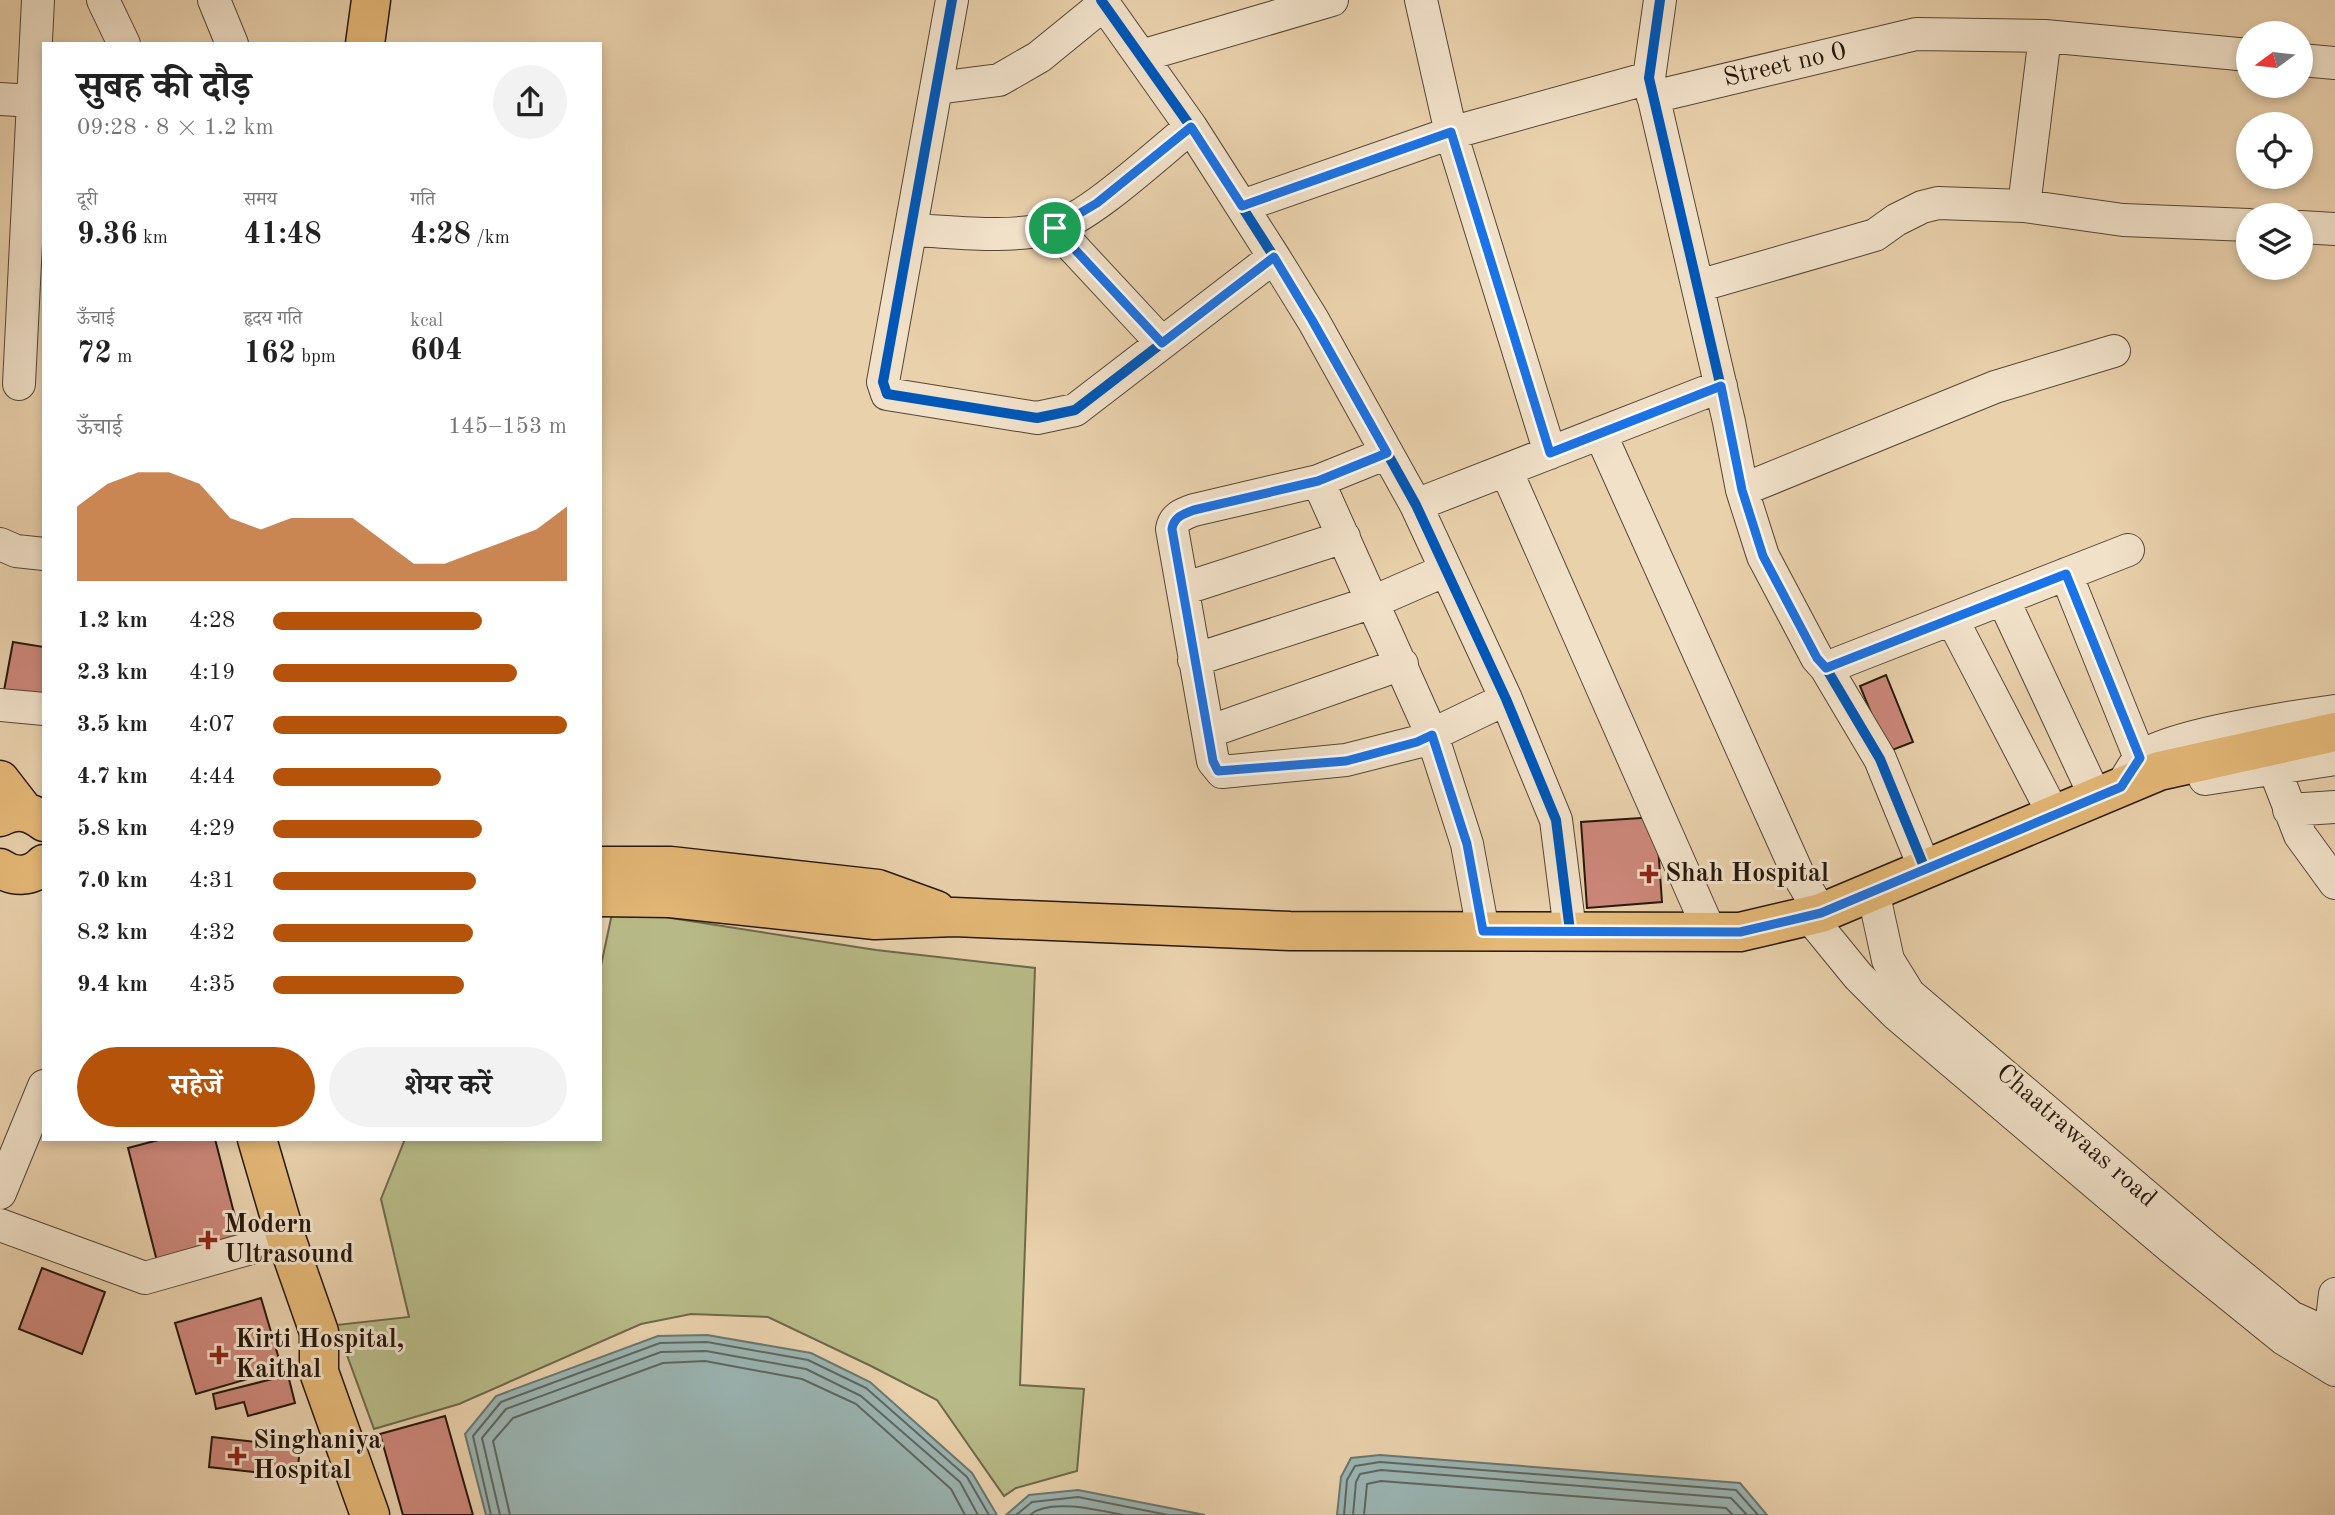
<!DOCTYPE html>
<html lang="hi">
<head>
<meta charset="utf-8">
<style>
	:root { --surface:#fff; --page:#f2f2f2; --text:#222; --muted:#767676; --accent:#b45309 }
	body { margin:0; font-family:"Old Standard TT","Noto Serif Devanagari",serif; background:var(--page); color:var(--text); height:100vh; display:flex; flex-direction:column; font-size:26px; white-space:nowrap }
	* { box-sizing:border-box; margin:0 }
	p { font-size:23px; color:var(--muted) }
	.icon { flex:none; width:38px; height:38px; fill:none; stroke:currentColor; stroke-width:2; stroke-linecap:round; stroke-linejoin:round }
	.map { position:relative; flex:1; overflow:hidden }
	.drawer { position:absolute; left:42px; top:42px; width:560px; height:1099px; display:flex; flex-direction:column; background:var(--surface); border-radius:0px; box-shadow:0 4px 10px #0003 }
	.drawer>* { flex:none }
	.needle { width:46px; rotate:255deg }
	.tools { position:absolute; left:2236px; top:21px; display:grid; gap:14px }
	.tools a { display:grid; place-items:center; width:77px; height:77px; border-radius:50%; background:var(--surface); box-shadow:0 4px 10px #0003; font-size:35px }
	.pin { position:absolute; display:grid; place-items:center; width:60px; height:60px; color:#fff; margin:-30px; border:4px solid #fff; border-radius:50%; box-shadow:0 2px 7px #0007 }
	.round { display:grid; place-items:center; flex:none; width:74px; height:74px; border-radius:37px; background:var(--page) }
	.summary { display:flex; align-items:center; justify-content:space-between; height:119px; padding:0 35px }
	h1 { font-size:38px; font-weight:700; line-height:52px }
	.stats { display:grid; grid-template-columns:repeat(3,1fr); gap:10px; height:119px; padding:7px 35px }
	.stats div { display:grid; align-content:center }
	.stats b { font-size:30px; font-weight:700 }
	.stats small { font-size:19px; font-weight:400 }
	.stats p { font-size:19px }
	.chart { height:196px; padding:14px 35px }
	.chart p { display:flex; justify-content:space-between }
	.chart svg { width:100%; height:126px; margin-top:7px; fill:var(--accent); opacity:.7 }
	.cta { display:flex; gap:14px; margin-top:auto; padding:14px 35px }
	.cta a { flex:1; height:80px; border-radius:42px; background:var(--accent); color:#fff; font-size:28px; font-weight:700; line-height:80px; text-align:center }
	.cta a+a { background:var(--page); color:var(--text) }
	ul { padding:0 35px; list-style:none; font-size:23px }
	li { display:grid; grid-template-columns:112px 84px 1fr; align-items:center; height:52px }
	li i { height:18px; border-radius:9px; background:var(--accent) }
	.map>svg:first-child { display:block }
	.green { fill:#b8bb88; stroke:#6e694a; stroke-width:2 }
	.water { fill:#9ab5b3; stroke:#6b7670; stroke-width:2 }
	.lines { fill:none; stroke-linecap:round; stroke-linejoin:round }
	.shore { stroke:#606660; stroke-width:2 }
	.building { fill:#cc877a; stroke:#25170c; stroke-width:2 }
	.minor-casing { stroke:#564634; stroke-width:34 }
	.major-casing { stroke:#25170c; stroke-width:41 }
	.minor { stroke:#f1e1c9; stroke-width:32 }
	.major { stroke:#e4b876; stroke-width:38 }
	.cycleway-casing { stroke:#f1e1c9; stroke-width:15 }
	.cycleway { stroke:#0057b8; stroke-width:10 }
	.route-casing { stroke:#fff; stroke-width:14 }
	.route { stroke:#1a73e8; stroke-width:9 }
	.poi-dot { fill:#8f2418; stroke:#f1e1c9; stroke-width:2.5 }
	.labels { text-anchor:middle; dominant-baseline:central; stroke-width:6; stroke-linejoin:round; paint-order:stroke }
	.street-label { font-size:26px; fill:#25170c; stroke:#f1e1c9 }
	.poi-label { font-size:26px; font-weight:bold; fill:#25170c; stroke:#f1e1c9; text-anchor:start }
</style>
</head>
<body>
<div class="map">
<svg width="2335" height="1515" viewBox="0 0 2335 1515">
	<rect width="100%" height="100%" fill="#e9d1ac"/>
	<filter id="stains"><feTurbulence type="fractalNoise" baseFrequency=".00286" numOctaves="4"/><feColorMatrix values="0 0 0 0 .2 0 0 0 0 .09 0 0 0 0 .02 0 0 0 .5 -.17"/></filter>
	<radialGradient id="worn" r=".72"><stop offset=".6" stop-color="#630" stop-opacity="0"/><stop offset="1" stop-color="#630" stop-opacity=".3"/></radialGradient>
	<path class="green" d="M613,909l263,41 159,18 -15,417 64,4 -7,82 -61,17 -12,8 -67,-96 -66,-34 -103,-49 -77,-3 -50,10 -182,80 -85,25 -38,-104 73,-8 -28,-118 24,-60h195v-169z"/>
	<path class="water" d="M707,1335l104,18 59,29 102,91 25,42h-511l-21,-81 31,-38 162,-60z
		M1380,1455l360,28 27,32h-430l4,-38 10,-19z
		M1078,1490l127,25h-199l23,-20z"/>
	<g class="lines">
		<path class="shore" d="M491,1515l-18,-79 28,-34 159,-59 47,-1 101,18 58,28 101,89 22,38
			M500,1515l-18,-77 24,-29 155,-57 45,-1 100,18 55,27 99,86 18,33
			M510,1515l-17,-74 20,-23 150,-55 42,-2 97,18 54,25 95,85 14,26
			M1016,1515l16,-13 46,-5 90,18
			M1030,1515c19,-17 69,-5 93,0
			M1344,1515l3,-35 8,-14 25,-4 356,28 22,25
			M1353,1515l3,-33 4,-8 21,-4 350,28 16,17
			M1364,1515l3,-31 14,-3 345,27 7,7"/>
	</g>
	<path class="building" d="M13,642l31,5v56l-41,-7z
		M1886,675l27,67 -26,10 -27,-66z
		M1656,817l6,85 -75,6 -6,-86z
		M162,1139h53l27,105 -84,21 -30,-117z
		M42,1268l63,24 -23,62 -63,-25z
		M261,1298l21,71 -86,25 -21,-71z
		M288,1375l7,28 -47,13 -4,-14 -28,7 -3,-15z
		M445,1416l28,99h-70l-23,-81z
		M212,1437l88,10 -3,30 -88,-10z"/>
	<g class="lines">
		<defs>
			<path id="minor" d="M103,0l21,44
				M214,0l18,44
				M952,0l-69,382 4,12 150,24 38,-8 199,-153
				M1101,0l90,127 83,130 39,63 103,185 90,194 50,121 14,111
				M1421,0l30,133 99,320
				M1660,0l-11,78 80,344 13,68 21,66 54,102 9,10 54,91 45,110
				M1141,56l191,-56
				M2301,60l34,3
				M937,88l62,-8 40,-23 65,-53
				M1653,97l263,-63 129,2 204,19
				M0,99l33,2
				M1242,206l209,-73 198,-55
				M2024,206l21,-170
				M2301,227l34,2
				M1055,228l107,115
				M913,230c45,2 94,9 139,-2 35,-8 108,-76 139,-101
				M1698,286l177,-51 21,-15 26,-13 16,-4 86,3 99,14 126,5
				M19,384l19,-384
				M1600,433l199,443 22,37
				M1387,453l-69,28 -124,29c-11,4 -20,7 -22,19l41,232 9,11 124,-12 71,-18 89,-43
				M1506,470l204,462
				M1318,481l114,254 35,109 16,87
				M1742,490l253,-103 119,-36
				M1416,505l305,-119
				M0,544l16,7 28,3
				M2066,574l74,184
				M1183,589l161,-52
				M2003,599l93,199
				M1952,619l102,196
				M1194,660l179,-58 73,-32
				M1826,668l302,-118
				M0,705l44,4
				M1208,732l194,-68
				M2274,768l26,67 35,48
				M2205,779l130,-20
				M2121,787c6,-9 11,-20 18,-28 23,-23 159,-43 196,-48
				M2289,810l46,-3
				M1873,891l15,69 21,34 298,254 84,69 44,20
				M1809,916l49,60 38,38 278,236 110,89 51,31
				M0,1193l44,-107
				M0,1225l145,53 141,-40
				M2328,1353l7,-59"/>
			<path id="major" d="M365,44l6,-44
				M0,780l24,31
				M0,817c17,-8 29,-7 44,5
				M600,866h71l207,23 58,21
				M0,868c14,10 32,9 44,-4
				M600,897l70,1 205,22 79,-3 336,14 450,1 81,-19 338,-142 176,-39
				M257,1139l29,99 33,94v40l51,143"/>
		</defs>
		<use href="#minor" class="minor-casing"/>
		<use href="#major" class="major-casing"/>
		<use href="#minor" class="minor"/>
		<use href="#major" class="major"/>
		<defs>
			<path id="cycleway" d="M952,0l-69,382 4,12 150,24 38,-8 199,-153
				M1101,0l90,127 83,130 39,63 103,185 90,194 50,121 14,111
				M1660,0l-11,78 80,344 13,68 21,66 54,102 9,10 54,91 45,110"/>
		</defs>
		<use href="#cycleway" class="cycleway-casing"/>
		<use href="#cycleway" class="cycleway"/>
	</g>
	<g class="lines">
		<defs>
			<path id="route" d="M1191,127l51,79 209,-74 99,321 171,-67 21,104 21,66 54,102 9,10 240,-94 74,184 -19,29 -300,126 -81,19 -257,-1 -16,-87 -35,-109 -15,7 -71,19 -128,10 -5,-10 -41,-232c2,-12 11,-15 22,-19l124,-29 69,-28 -75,-133 -38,-63 -112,86 -107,-115 42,-25z"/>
		</defs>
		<use href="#route" class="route-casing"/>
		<use href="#route" class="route"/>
	</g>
	<g class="poi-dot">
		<path d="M1645.5 863.5h7v7h7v7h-7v7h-7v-7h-7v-7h7z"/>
		<path d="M204.5 1229.5h7v7h7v7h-7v7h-7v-7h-7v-7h7z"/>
		<path d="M215.5 1344.5h7v7h7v7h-7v7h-7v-7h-7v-7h7z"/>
		<path d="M233.5 1445.5h7v7h7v7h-7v7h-7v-7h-7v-7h7z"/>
	</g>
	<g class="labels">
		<g class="street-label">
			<text transform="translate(1785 65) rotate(-13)">Street no 0</text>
			<text transform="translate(2076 1136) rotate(41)">Chaatrawaas road</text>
		</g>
		<g class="poi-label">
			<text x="1665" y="874">Shah Hospital</text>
			<text x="224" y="1225">Modern<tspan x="224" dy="30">Ultrasound</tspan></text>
			<text x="235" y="1340">Kirti Hospital,<tspan x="235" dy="30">Kaithal</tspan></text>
			<text x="253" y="1441">Singhaniya<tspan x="253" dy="30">Hospital</tspan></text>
		</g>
	</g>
	<rect width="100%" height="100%" filter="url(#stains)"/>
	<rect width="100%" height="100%" fill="url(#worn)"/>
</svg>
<div class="tools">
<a><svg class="needle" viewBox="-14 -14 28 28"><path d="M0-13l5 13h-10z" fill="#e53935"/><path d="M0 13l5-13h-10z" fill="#767676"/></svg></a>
<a><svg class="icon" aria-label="locate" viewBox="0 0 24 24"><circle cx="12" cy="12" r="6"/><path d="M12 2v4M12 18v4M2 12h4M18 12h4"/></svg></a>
<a><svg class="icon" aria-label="layers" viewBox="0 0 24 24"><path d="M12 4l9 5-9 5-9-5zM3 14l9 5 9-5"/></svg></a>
</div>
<div class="pin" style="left:1055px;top:228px;background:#1e9e55"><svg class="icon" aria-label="arrive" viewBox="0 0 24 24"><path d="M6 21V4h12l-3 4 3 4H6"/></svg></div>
<section class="drawer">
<div class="summary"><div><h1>सुबह की दौड़</h1><p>09:28 · 8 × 1.2 km</p></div><a class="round"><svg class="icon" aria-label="share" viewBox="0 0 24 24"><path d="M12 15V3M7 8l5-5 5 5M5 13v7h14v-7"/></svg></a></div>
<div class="stats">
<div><p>दूरी</p><b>9.36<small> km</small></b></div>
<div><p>समय</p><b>41:48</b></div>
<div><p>गति</p><b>4:28<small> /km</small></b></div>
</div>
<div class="stats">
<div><p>ऊँचाई</p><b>72<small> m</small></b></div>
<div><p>हृदय गति</p><b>162<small> bpm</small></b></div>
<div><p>kcal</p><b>604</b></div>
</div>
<div class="chart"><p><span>ऊँचाई</span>145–153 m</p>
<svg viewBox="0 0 160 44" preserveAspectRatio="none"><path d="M0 44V18L10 10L20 6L30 6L40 10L50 22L60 26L70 22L80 22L90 22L100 30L110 38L120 38L130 34L140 30L150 26L160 18V44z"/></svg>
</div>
<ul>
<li><b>1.2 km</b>4:28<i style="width:71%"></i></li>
<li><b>2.3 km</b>4:19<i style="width:83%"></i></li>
<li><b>3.5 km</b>4:07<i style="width:100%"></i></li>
<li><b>4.7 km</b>4:44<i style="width:57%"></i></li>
<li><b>5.8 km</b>4:29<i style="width:71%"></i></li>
<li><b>7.0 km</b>4:31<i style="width:69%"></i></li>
<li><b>8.2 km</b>4:32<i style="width:68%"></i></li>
<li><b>9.4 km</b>4:35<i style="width:65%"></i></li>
</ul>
<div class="cta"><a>सहेजें</a><a>शेयर करें</a></div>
</section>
</div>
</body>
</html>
